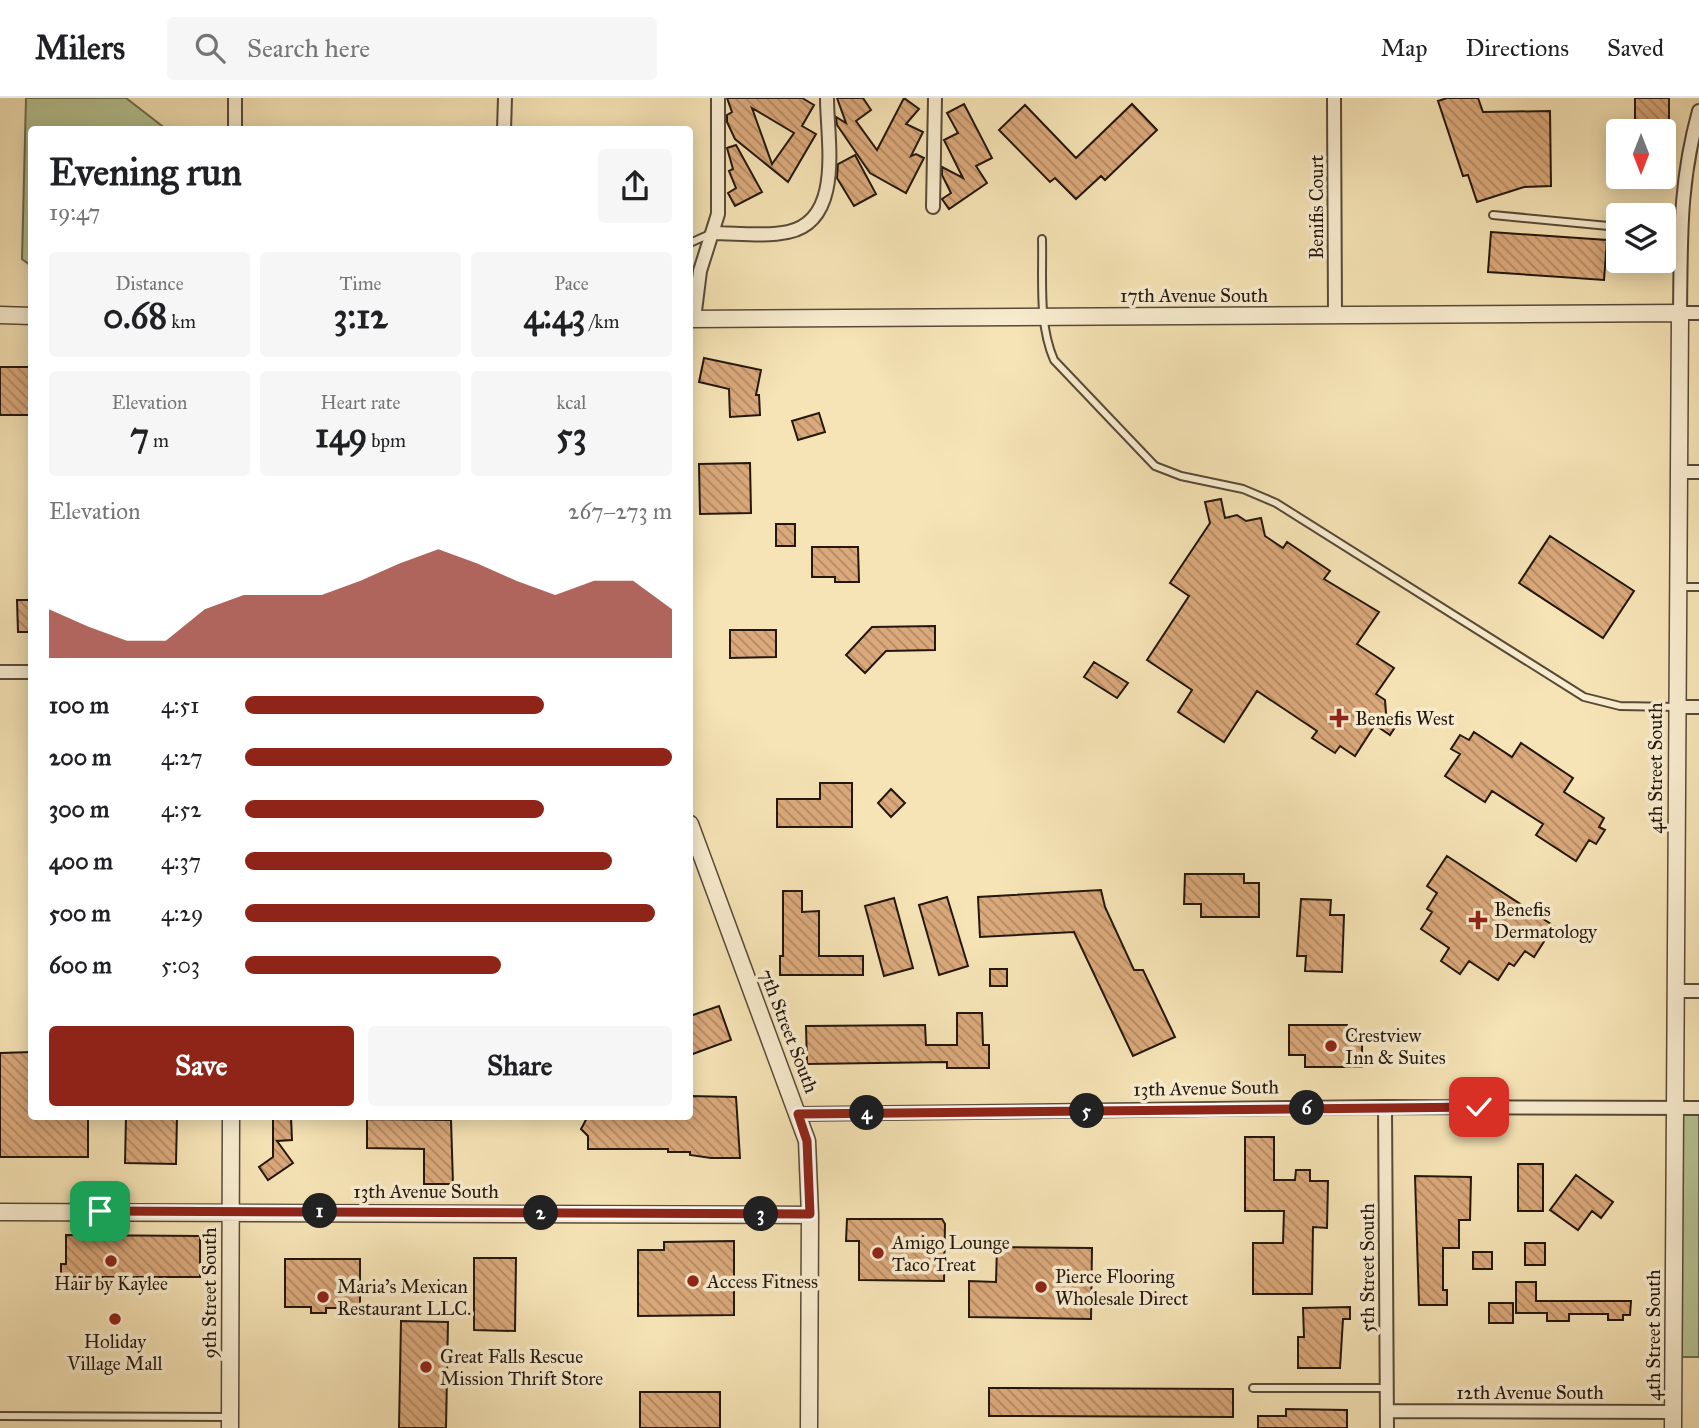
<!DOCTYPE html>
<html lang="en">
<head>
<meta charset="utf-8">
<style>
	:root { --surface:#fff; --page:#f6f6f6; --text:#202124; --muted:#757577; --line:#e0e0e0; --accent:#8f2418 }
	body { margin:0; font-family:"IM FELL Great Primer",serif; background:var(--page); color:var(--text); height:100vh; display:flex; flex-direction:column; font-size:26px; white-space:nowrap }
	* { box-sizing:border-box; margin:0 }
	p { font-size:23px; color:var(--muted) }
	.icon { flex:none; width:38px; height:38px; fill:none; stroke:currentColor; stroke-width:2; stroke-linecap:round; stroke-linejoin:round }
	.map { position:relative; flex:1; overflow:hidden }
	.side { position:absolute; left:28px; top:28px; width:665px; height:994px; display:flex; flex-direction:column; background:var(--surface); border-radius:7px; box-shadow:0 4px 18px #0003 }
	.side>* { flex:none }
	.needle { width:46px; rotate:180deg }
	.buttons { position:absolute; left:1606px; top:21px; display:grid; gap:14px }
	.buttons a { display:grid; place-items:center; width:70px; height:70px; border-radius:7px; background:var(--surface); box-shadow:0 4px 18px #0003; font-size:35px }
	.pin { position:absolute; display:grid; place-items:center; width:60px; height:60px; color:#fff; margin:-30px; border-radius:14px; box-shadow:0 4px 10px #0006 }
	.km { position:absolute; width:35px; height:35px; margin:-18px; border-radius:50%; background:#222; color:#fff; font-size:19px; line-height:35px; text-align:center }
	.round { display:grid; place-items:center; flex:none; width:74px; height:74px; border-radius:7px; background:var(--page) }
	.head { display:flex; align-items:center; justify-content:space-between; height:119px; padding:0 21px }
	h1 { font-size:38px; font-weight:700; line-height:52px }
	.metrics { display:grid; grid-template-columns:repeat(3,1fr); gap:10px; height:119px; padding:7px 21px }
	.metrics div { display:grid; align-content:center; border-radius:7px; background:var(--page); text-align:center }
	.metrics b { font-size:35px; font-weight:700 }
	.metrics small { font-size:19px; font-weight:400 }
	.metrics p { font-size:19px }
	.chart { height:196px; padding:14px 21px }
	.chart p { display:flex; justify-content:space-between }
	.chart svg { width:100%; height:126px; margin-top:7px; fill:var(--accent); opacity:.7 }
	.action { display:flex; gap:14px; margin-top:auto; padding:14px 21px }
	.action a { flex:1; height:80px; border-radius:7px; background:var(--accent); color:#fff; font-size:28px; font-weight:700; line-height:80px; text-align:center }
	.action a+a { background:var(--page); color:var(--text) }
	ul { padding:0 21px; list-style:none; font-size:23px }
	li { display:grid; grid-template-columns:112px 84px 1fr; align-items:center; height:52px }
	li i { height:18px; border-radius:9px; background:var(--accent) }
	header { display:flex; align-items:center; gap:42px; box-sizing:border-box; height:98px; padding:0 35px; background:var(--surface); border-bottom:2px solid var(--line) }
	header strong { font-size:33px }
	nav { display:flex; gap:38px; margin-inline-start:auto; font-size:24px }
	.search { width:490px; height:63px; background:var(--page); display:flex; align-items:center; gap:18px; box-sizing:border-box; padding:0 24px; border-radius:7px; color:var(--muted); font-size:26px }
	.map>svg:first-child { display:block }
	.green { fill:#b6c593; stroke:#6c6e50; stroke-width:2 }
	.building { fill:url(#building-back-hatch); stroke:#23170e; stroke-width:2; fill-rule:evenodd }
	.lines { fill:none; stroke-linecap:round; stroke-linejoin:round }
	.service-casing { stroke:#584a38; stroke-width:10 }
	.minor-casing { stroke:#584a38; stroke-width:16 }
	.tertiary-casing { stroke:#584a38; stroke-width:19 }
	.service { stroke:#f9edd0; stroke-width:6 }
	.minor { stroke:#f9edd0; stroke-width:12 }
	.tertiary { stroke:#f9edd0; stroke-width:16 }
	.route-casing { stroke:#fff; stroke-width:14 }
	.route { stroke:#8f2418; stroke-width:9 }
	.poi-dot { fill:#8f2418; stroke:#f9edd0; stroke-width:2.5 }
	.labels { text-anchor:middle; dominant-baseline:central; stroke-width:7; stroke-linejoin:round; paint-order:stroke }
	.street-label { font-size:19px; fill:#23170e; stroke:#f9edd0 }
	.poi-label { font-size:19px; fill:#23170e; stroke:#f9edd0; text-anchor:start }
</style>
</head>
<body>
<header>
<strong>Milers</strong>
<div class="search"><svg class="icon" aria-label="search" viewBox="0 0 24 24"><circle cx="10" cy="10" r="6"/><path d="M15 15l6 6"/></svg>Search here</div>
<nav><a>Map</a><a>Directions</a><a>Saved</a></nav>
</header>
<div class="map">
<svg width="1699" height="1330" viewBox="0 0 1699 1330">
	<defs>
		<pattern id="building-back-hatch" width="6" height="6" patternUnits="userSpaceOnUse" patternTransform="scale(1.75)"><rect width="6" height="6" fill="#dba97b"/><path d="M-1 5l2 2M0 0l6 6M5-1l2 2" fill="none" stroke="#b18963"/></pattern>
	</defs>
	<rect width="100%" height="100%" fill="#f6e4b6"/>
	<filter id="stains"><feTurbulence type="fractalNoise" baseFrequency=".00286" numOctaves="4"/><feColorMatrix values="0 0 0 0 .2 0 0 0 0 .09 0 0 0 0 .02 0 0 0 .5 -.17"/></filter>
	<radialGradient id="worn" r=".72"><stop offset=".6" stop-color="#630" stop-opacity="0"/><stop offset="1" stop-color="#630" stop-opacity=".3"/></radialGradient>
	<path class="green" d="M26,0h100l40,31 -134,1 -1,136 -9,-7z
		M1675,1010h24v249h-25z"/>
	<path class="building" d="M727,0h75l12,7 -12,21 14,8 -28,48 -53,-43 -8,-17v-7l5,-3zM752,10l42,25 -22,31z
		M837,0h26l8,12 -15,11 21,29 27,-52 15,11 -13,15 17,8 -12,24 5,-2 8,4 -18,35 -36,-20 -33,-48 -1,-8 10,6z
		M1447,0h31l5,14 67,-1 1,75 -27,1 -47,15 -9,-27 -5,1 -25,-75z
		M1635,0h34v33h-34z
		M964,6l28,54 -16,8 11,17 -38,26 -7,-10 9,-6 -9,-18v-8l21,11 -19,-38 14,-7 -11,-20z
		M1132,6l25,26 -52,50 -4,-4 -25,23 -21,-21 -5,4 -51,-52 26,-25 51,53z
		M736,47l26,47 -27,14 -7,-13 8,-5 -7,-17 4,-2 -6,-21z
		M855,57l21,39 -22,12 -17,-28 1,-14z
		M1491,134l116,8 -3,40 -116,-8z
		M704,260l57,12 -5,25h3l1,20 -30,2 -1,-28 -30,-7z
		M0,269h32v48h-32z
		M819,315l6,19 -27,8 -6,-19z
		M750,365l1,50 -51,1 -1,-50z
		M1221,401l4,19 12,-3 9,6 15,-3 4,18 18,12 4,-6 43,29 -6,8 55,33 -22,32 37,24 -18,26 9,6 1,13 13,8 -9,14 -15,-10 -20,31 -15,-10 -5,7 -23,-15 5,-7 -60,-40 -33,51 -46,-30 14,-22 -45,-30 42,-64 -19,-13 40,-60 -5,-21z
		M776,426h19v22h-19z
		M1550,438l84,55 -31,47 -84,-55z
		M812,449h46l1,35h-24v-5h-23z
		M17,502h15v32h-14z
		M935,528v24l-49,1 -21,22 -19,-18 26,-28z
		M730,532h46v27l-46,1z
		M1094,564l34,21 -11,15 -33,-21z
		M1474,634l38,25 9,-14 52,35 -9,14 40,26 -5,9 6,3 -9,14 -7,-4 -13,21 -40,-26 7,-11 -51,-33 -7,11 -40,-26 15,-22 -9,-5 9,-14 9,5z
		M820,685h32v44h-75v-28h43z
		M891,691l14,14 -14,14 -13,-14z
		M1447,758l107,70 -20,31 -9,-6 -11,15 -5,-3 -11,17 -29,-19 -9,13 -19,-13 8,-13 -28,-19 11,-17 -5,-3 10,-16 -10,-7z
		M1185,776h59v9h15v34h-58v-13h-17z
		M1101,792l4,17 29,63h9l32,67 -42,19 -59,-124 -94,5 -2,-40z
		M783,793h19v21l17,-1v45h44v19h-83v-19h3z
		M947,799l21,69 -29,9 -20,-70z
		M894,800l19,70 -29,8 -19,-70z
		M1301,801l30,1 -1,15h14l-2,57 -37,-1 1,-15h-9z
		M990,871h17v17h-17z
		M719,908l12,34 -41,15v-39z
		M957,915h25l1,32h6v23h-42v-6l-140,2 -1,-38 119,-1 1,20h31z
		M1289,927h58v10h15v32h-57v-12h-16z
		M32,954v64h56v41h-88v-104z
		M690,998l46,1 4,61h-29l-21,-3v-3h-22v-3h-80v-13l-7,-7 7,-13h102z
		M126,1018h51l-1,48 -51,-1z
		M291,1019l1,23 -15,1 16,22 -25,17 -9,-13 14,-10v-39z
		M367,1021l84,1 2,64h-29v-35l-57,-1z
		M1245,1039h29v43h21l1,-10h14v11h18l-1,47 -14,-1 -1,67h-59v-51h30l1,-32h-39z
		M1518,1066h25v47h-25z
		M1576,1077l37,27 -12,16 -9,-7 -14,19 -28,-20z
		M1415,1078l56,1 -1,43h-11v28h-16v42h4v15h-28z
		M847,1121h95l3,5 -1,57 -85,-1v-39h-13z
		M66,1137l134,1v41h-139v-13h5z
		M734,1143v74l-96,1v-66h26v-8z
		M1525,1145h20v22h-20z
		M997,1149l95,1 -1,71 -122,-2v-36l27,1z
		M1473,1154h19v17h-19z
		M474,1160h42l-1,73 -41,-1z
		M285,1161h75v49h-34v5h-15v-6h-26z
		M1516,1184h20v19h95l-1,14h-7v5h-15v-6h-39v7h-22v-8h-31z
		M1489,1205h24v20h-24z
		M1350,1209v12h-7l-3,49h-42v-31h6l-1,-29z
		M401,1223l47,1 -2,106h-47z
		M989,1290l244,1v28l-244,-1z
		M640,1294h80v36h-80z
		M1286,1311l61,1v18h-89v-12h28z"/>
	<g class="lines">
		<defs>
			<path id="service" d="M1493,117l126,12
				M1664,138h17
				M1042,141c1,40 -4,84 12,121l101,106 26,10 62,13 33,14 308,194 36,9 56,1
				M690,145l20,-9
				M1680,489h19
				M1253,1290h134
				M0,1318l229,1"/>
			<path id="minor" d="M235,0v32
				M1334,0l1,218
				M1699,13c-20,72 -18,128 -19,202h19
				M504,32l1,-32
				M933,109l2,-109
				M712,135c24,0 53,4 76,-1 56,-12 39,-92 39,-134
				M694,221l6,-48 18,-57v-116
				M1681,374h18
				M0,574h32
				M1676,609h23
				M1675,893h24
				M1385,1009l2,321
				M798,1016l587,-7 314,1
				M1387,1313l286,1"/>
			<path id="tertiary" d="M0,217l32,1
				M690,221l990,-6 -7,1115
				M690,726l117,317 3,74 -1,213
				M0,1114l810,3
				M230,1330l1,-312"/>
		</defs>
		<use href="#service" class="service-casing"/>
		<use href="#minor" class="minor-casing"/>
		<use href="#tertiary" class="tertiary-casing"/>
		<use href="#service" class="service"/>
		<use href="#minor" class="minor"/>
		<use href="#tertiary" class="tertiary"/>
	</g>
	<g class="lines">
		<defs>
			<path id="route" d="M100,1113l710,3 -3,-73 -9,-27 681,-7"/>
		</defs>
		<use href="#route" class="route-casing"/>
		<use href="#route" class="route"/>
	</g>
	<g class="poi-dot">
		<path d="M1335.5 609.5h7v7h7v7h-7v7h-7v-7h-7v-7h7z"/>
		<path d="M1474.5 811.5h7v7h7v7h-7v7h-7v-7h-7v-7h7z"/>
		<circle cx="1331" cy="948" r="7"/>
		<circle cx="878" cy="1155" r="7"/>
		<circle cx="111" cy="1163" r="7"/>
		<circle cx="693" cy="1183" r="7"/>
		<circle cx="1041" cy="1189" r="7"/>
		<circle cx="323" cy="1199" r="7"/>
		<circle cx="115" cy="1221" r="7"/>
		<circle cx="426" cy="1269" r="7"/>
	</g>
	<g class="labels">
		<g class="street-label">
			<text transform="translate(1316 109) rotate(-90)">Benifis Court</text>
			<text x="1194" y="197">17th Avenue South</text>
			<text transform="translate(1655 670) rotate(-90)">4th Street South</text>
			<text transform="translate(789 933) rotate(69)">7th Street South</text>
			<text transform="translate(1206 990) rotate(-1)">13th Avenue South</text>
			<text x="426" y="1093">13th Avenue South</text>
			<text transform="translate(1367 1170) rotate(-90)">5th Street South</text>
			<text transform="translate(209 1195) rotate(-90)">9th Street South</text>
			<text transform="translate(1653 1237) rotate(-90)">4th Street South</text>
			<text x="1530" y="1294">12th Avenue South</text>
		</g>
		<g class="poi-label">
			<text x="1355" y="620">Benefis West</text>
			<text x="1494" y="811">Benefis<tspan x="1494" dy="22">Dermatology</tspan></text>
			<text x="1345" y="937">Crestview<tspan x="1345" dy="22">Inn &amp; Suites</tspan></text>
			<text x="892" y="1144">Amigo Lounge<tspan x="892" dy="22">Taco Treat</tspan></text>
			<text x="1055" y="1178">Pierce Flooring<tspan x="1055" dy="22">Wholesale Direct</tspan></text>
			<text x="707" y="1183">Access Fitness</text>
			<text x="111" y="1185" text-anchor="middle">Hair by Kaylee</text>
			<text x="337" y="1188">Maria's Mexican<tspan x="337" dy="22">Restaurant LLC.</tspan></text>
			<text x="115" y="1243" text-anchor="middle">Holiday<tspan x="115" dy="22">Village Mall</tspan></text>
			<text x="440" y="1258">Great Falls Rescue<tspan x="440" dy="22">Mission Thrift Store</tspan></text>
		</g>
	</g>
	<rect width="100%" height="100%" filter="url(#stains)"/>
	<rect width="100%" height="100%" fill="url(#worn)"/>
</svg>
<div class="buttons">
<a><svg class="needle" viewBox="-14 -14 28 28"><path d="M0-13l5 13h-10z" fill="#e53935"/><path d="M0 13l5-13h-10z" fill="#757577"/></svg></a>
<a><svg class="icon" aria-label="layers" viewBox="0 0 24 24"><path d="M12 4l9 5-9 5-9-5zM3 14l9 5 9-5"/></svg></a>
</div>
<div class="pin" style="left:100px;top:1113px;background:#1e9e55"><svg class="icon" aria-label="arrive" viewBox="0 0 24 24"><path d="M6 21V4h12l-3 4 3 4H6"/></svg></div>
<div class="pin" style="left:1479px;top:1009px;background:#d93025"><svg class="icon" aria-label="check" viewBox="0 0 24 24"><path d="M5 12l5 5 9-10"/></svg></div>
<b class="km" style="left:320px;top:1113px">1</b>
<b class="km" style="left:541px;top:1115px">2</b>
<b class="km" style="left:761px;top:1116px">3</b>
<b class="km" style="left:867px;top:1015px">4</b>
<b class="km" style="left:1087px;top:1013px">5</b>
<b class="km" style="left:1307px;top:1010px">6</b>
<section class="side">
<div class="head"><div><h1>Evening run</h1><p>19:47</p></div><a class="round"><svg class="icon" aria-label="share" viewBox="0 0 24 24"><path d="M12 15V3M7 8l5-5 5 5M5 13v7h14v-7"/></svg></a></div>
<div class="metrics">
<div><p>Distance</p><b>0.68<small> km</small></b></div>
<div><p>Time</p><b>3:12</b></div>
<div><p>Pace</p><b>4:43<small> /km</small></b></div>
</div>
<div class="metrics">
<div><p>Elevation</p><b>7<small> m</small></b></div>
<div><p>Heart rate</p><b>149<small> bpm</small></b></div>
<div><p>kcal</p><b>53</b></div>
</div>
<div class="chart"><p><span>Elevation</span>267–273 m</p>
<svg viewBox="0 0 160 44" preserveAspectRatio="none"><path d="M0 44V27L10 33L20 38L30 38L40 27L50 22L60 22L70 22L80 17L90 11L100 6L110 11L120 17L130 22L140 17L150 17L160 27V44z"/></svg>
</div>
<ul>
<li><b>100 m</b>4:51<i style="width:70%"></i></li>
<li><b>200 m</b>4:27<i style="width:100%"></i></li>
<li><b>300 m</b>4:52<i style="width:70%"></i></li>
<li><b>400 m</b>4:37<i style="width:86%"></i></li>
<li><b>500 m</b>4:29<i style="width:96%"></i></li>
<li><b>600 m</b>5:03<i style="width:60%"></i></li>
</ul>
<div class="action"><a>Save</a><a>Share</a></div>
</section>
</div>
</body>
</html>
